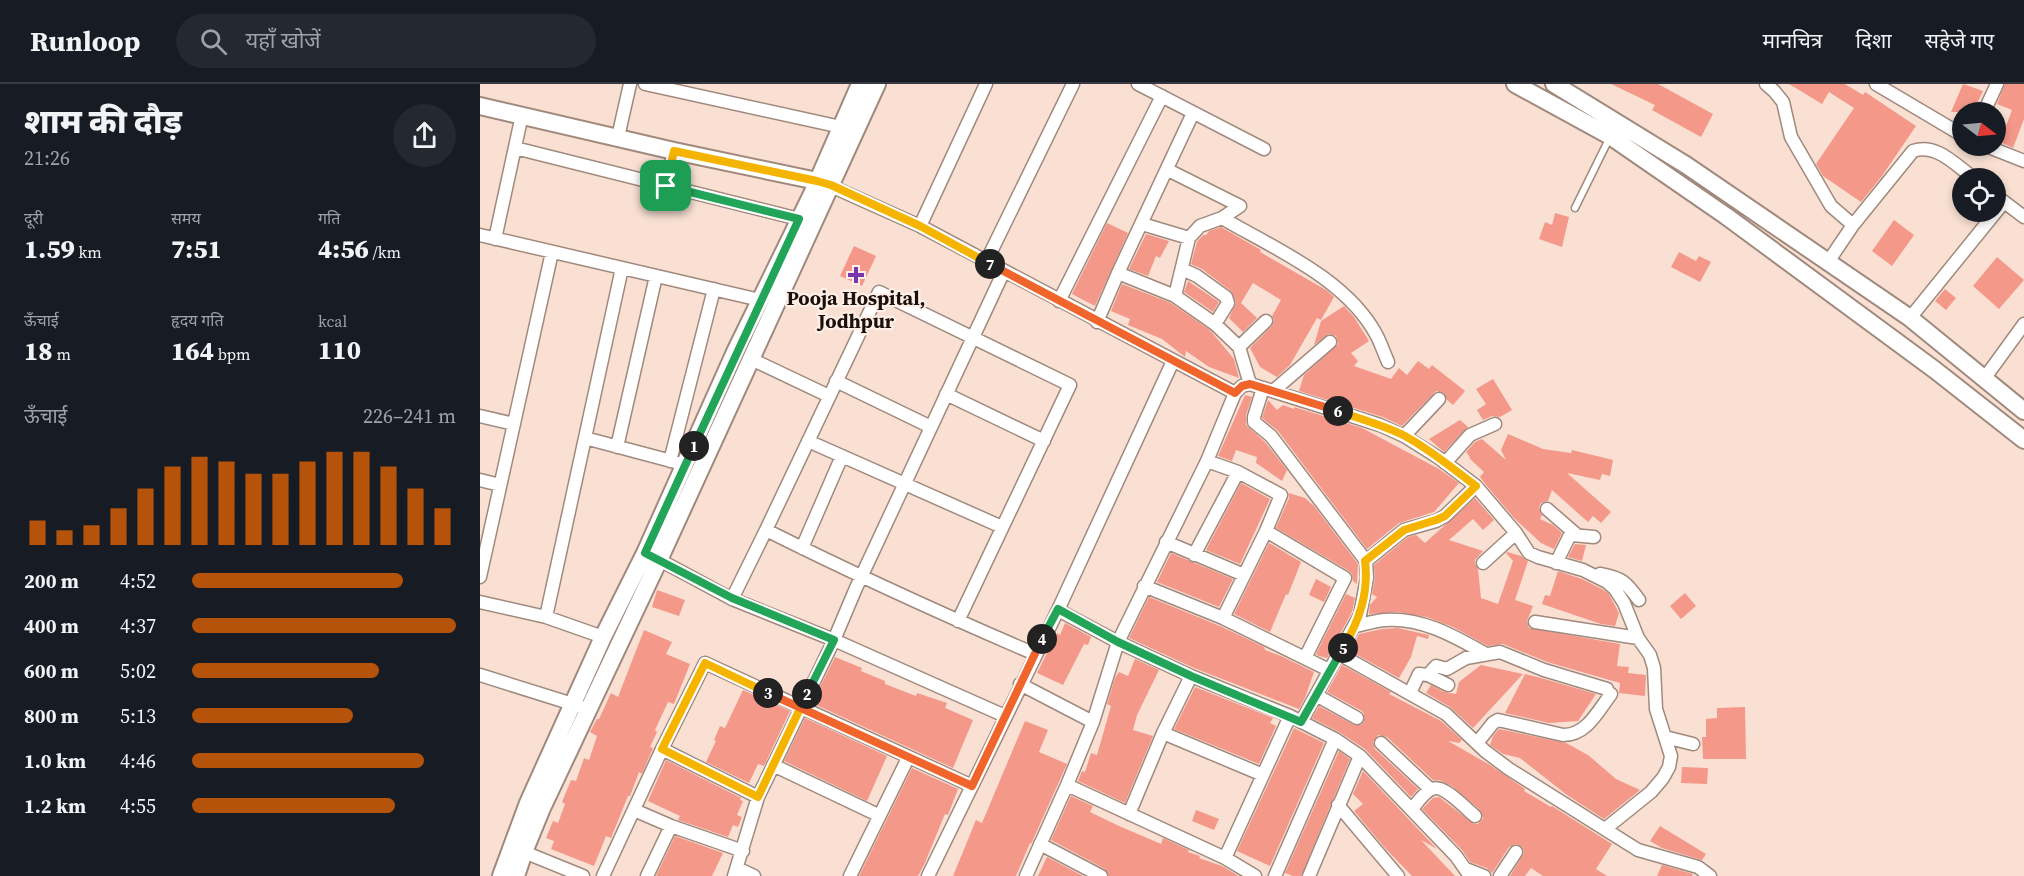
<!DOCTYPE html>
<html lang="hi">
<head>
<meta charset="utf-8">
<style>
	:root { --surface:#171b24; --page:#242831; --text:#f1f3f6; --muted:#9ea1a6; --line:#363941; --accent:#b45309 }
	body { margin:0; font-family:"Source Serif 4","Noto Sans Devanagari",serif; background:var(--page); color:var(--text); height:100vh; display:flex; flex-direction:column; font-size:22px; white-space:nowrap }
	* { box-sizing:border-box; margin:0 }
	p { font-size:20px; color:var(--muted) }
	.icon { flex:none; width:33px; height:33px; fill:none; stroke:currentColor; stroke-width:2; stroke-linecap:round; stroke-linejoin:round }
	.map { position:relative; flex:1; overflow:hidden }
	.drawer { display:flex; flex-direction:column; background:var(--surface); width:480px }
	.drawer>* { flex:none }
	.needle { width:39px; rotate:106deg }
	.fabs { position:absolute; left:1472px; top:18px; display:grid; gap:12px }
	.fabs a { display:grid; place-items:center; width:54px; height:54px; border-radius:50%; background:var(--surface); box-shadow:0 3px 9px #0003; font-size:30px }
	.pin { position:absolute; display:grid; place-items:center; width:51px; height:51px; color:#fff; margin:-26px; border-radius:12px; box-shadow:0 3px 9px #0006 }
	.km { position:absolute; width:30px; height:30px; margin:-15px; border-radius:50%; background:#222; color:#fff; font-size:16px; line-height:30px; text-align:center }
	.round { display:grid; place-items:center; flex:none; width:63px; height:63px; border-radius:32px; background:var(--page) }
	.headline { display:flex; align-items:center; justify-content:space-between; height:102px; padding:0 24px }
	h1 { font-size:33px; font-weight:800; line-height:45px }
	.metrics { display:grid; grid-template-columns:repeat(3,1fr); gap:9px; height:102px; padding:6px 24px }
	.metrics div { display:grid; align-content:center }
	.metrics b { font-size:26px; font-weight:800 }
	.metrics small { font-size:16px; font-weight:400 }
	.metrics p { font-size:16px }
	.chart { height:168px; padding:12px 24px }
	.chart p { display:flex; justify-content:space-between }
	.chart svg { width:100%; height:108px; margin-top:6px; stroke:var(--accent); stroke-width:6 }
	ul { padding:0 24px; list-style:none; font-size:20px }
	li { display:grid; grid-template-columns:96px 72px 1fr; align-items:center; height:45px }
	li i { height:15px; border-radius:8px; background:var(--accent) }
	header { display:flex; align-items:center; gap:36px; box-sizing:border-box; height:84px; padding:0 30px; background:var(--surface); border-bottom:2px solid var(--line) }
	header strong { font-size:28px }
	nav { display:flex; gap:33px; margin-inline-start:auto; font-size:21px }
	.search { width:420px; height:54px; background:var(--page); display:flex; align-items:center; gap:15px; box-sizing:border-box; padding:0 21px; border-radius:33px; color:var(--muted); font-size:22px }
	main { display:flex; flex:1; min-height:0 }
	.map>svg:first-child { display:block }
	.building { fill:#f4988a }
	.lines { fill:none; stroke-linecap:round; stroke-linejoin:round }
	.lane-casing { stroke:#a0897d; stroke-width:9 }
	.street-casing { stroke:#a0897d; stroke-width:15 }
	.secondary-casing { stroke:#a0897d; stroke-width:20 }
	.lane { stroke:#fff; stroke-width:6 }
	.street { stroke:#fff; stroke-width:12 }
	.secondary { stroke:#fff; stroke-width:16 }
	.split-1-casing { stroke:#fff; stroke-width:12 }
	.split-2-casing { stroke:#fff; stroke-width:12 }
	.split-3-casing { stroke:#fff; stroke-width:12 }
	.split-4-casing { stroke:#fff; stroke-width:12 }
	.split-5-casing { stroke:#fff; stroke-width:12 }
	.split-6-casing { stroke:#fff; stroke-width:12 }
	.split-7-casing { stroke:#fff; stroke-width:12 }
	.split-8-casing { stroke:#fff; stroke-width:12 }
	.split-1 { stroke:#22a559; stroke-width:8 }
	.split-2 { stroke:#22a559; stroke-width:8 }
	.split-3 { stroke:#f5b400; stroke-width:8 }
	.split-4 { stroke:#f0652b; stroke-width:8 }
	.split-5 { stroke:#22a559; stroke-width:8 }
	.split-6 { stroke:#f5b400; stroke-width:8 }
	.split-7 { stroke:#f0652b; stroke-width:8 }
	.split-8 { stroke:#f5b400; stroke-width:8 }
	.poi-dot { fill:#7936aa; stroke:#ffefe7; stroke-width:2 }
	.labels { text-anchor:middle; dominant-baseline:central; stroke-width:4.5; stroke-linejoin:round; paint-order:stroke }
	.poi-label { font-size:20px; font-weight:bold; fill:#19100c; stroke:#ffefe7 }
</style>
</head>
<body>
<header>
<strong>Runloop</strong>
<div class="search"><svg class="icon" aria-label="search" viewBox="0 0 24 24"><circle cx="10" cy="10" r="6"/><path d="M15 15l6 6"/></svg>यहाँ खोजें</div>
<nav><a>मानचित्र</a><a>दिशा</a><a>सहेजे गए</a></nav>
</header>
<main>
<section class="drawer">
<div class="headline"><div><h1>शाम की दौड़</h1><p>21:26</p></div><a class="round"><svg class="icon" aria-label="share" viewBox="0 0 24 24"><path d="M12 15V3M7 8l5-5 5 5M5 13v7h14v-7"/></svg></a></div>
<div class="metrics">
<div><p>दूरी</p><b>1.59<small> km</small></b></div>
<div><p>समय</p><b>7:51</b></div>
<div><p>गति</p><b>4:56<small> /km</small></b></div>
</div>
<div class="metrics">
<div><p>ऊँचाई</p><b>18<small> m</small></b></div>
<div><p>हृदय गति</p><b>164<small> bpm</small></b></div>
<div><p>kcal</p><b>110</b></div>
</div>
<div class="chart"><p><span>ऊँचाई</span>226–241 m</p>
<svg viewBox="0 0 160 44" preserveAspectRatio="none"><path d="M5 44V34M15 44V38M25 44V36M35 44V29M45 44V21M55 44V12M65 44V8M75 44V10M85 44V15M95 44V15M105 44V10M115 44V6M125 44V6M135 44V12M145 44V21M155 44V29"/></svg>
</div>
<ul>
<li><b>200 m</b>4:52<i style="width:80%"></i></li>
<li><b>400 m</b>4:37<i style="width:100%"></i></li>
<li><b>600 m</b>5:02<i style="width:71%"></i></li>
<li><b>800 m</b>5:13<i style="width:61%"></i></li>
<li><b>1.0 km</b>4:46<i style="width:88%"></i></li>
<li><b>1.2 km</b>4:55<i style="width:77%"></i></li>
</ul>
</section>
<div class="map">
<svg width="1544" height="792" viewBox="0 0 1544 792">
	<rect width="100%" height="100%" fill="#f9e0d3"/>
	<path class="building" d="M1131,0h47l55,30 -12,23 -49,-27 3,-5z
		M1309,0h56l18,11 2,-3 51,34 -34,50 -21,26 -38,-26 -7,-12 38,-56 -25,-16 -7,12z
		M1483,0l20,7 -10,21h-22z
		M1525,0h19v35l-11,29 -13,-6 12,-32 -15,-6z
		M1075,129l14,4 -7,30 -23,-8 6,-17 7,3z
		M1414,136l20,15 -22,31 -20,-15z
		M627,139l21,10 -33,73 -23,-12z
		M741,143l40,23 -1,2 66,38 8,7 -13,23 -4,-2 -27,47 -13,12 -17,-10 -10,-19 22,-22 2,-6 -2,-4 9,-16 -28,-17 -12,20 16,15 -14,14 -14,-14 7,-15 -5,-12 -29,-22 -11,-5 6,-22 6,-7h3l3,-4z
		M666,150l23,7 -9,17 -4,-2 -8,20 -19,-7z
		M374,162l22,10 -14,30 -22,-10z
		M1199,168l17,9 3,-5 12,6 -11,20 -29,-15z
		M1517,173l27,23 -25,29 -26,-23z
		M708,197l31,21 -6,10 -29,-20z
		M642,200l49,19 39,27 24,29 5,19 -30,-11 -23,-16 -1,6 -23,-18 -34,-14 2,-6 -19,-8z
		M1465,205l11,9 -10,12 -11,-9z
		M864,222l10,11 15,24 -18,12 7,8 -4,5 37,13 8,-11 8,7 11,-14 11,8 3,-4 33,26 -12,14 -6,-5 -3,-7 -8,-2 -34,35 -19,-9 -84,-26 5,-16 34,-31 -2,-8 -7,-2 -15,11 7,-24z
		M1013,295l19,31 -12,7 -8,-1 -9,4 -6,-10 9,-6 -10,-15z
		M765,311l7,2 -6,18v10l19,17 22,28 -5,11 -26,-18 1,-6 -21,-7 -4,11 -14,-5z
		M788,316l9,10 6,-5 11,4v-2l68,21 77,41 20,14 -25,29 -35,11 -32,26 -89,-118 -16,-13z
		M980,336l8,7 -24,25 -15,-13z
		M1028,350l35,15 28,4 1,-3 41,10 -3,16 -8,-2 -2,6 -33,-7 44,39 -10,11 -8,-7 -5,6 -36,-32 -4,11 -7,2 -2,4 3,8 -2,4 13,6 9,8 -8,16 -13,-6 -26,-24 -29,-34 -6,-8 4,-5 -15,-14 1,-1 -4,-5 9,-10 7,-3 24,21 -5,-10z
		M761,399l29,16 -30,65 -34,-14z
		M809,409l16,5 9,8 44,58 -1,20 -4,-3 -1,-7 -3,-3 -73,-43 13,-30z
		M995,414l19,22 -11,10 -10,-11 -24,21 34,11 -8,9v4l3,5 3,29 17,6 15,-43 -7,-8 1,-1 14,4 7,5 -13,39 18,6 -6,15 2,7 91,16 -3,22 12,1 -1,6 18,2 -1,21 -26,-3 1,-10 -73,-21 -44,-18 -15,2 -35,-19 -26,-10 -29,-5 -29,2 1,-9 7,-8 -5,-3 3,-15 -1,-14 34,-28 8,-2 9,8z
		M789,459l32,19 -13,33 -2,-1 -16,38 -36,-18z
		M1095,460l11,1 -4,16 -14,-4z
		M691,469l62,26 -14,28 -62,-25z
		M1078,487l24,8 20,10 7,5 10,19 -4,13 -14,-2 -59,-20 3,-9 5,1z
		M836,495l15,8 -7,15 -15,-7z
		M177,506l28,10 -6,16 -27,-9z
		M1205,509l11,13 -15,13 -11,-13z
		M866,510l9,4 -3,14 -25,46 -8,-2 -3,-2z
		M669,513l71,29 44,21 1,3 16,6 33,16 -9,26 -6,11 -105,-41 -65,-30z
		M585,539l26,14 -3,8 -4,-1 -21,41 -26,-12 20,-40 3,2z
		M918,544l31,7 -1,4 -11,-3 -6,21 -12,21 -49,-27 9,-17 23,-5z
		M164,546l28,12 -6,12 24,10 -16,40 -6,-2 -13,28 2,2 -7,15 3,1 -11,26 -3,-2 -9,24h-2l-17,42 -5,-2 -12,30 -43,-17 3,-8 -8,-3 7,-17 5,2 7,-19 -3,-2 9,-22 5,1 8,-23 5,2 8,-24 -7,-4 7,-13h2l12,-26 7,4z
		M355,573l27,11 -1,3 24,10v3l31,12 1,-3 30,10 -2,5 28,12 -20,48 -141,-65z
		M655,575l24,11 -22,45 -4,15 20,6 -28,67 -47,-22 4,-10 3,1 6,-19 6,2 14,-49 -4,-2 8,-26 4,-6 9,4z
		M862,581l49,27 -2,2 52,27 21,19 -3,3 -11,-2 42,24 35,24 -1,2 27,16 1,-1 60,38 -16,25 11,7h-64l-12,-8 -6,8h-15l14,-23 -1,-5 -6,-4 -8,3 -17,26 -5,-5 -17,-6 -8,-12 -40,-41 11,-11 6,-1 35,27h4l5,-6 -3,-8 -28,-24 -13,-6h-6l-46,-43 -9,-2 -5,7 2,7 43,40 -7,8 -46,-48 -26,-17 -27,-14 7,-12 35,19h7l3,-4v-7l-2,-3 -35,-19z
		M1001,581l42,9 -50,54 -23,-21 -24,-14 5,-8 13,7 12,2 3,-12z
		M1045,590l16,4 55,16 -18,27 -29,2 -44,-10z
		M715,603l78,31 -3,5 6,3 -17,38 -85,-35z
		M263,606l47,21 -26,55 -6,-2 -9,19 -43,-21 10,-21 -2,-1 6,-14 5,2z
		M1265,623l1,52h-43l-1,-22h4v-18l11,-1v-10z
		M325,634l82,38 -20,45 -83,-40z
		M545,637l23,9 -9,22 28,12 -36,80 -1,-1 -14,33h-63l23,-56 6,3z
		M814,644l30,15 -54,123 -33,-15z
		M1019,645l67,14 22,12 28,24 24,11 -36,29 -37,-24 -47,-37 -17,-4 -13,-9 3,-9z
		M859,667l11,8 -49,117h-8l-8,-3z
		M186,676l75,38 -1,2 3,1 -6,14 5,2 -4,10 -5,-2 -5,12 -50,-17 2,-4 -32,-15z
		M1202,683l26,1 -1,16 -26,-1z
		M432,684l46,21 -10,26 -3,-1 -21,51 -6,11h-59z
		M883,687l74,78 -16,-9 34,36h-43l-27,-28 -31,-37 9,-7 -10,-10z
		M591,712l22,10 -3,6 29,14 42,18 2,-6 26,12 -1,2 12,4 -1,2 23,8 17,10h-130l-4,-7 -54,-29z
		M716,726l23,9 -5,11 -22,-9z
		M1180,742l46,28 -4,6 -40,-12 -12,-7z
		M195,752l48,17 -11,23h-56z
		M567,773l36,19h-45z
		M1182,781l31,9 -1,2h-35z"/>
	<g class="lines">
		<defs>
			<path id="lane" d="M1095,124l34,-69"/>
			<path id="street" d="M165,0l196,43
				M658,0l126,65
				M1286,0l8,7 9,11 8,35 40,69 22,19 60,-74c24,-8 42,14 61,27
				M1396,0l86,51
				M1504,28l13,-28
				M138,53l12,-53
				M1506,62l38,15
				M35,64l284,71
				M688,86l72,36 -18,12 -22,8 -11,12 -14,58
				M344,99l96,43 315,167
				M186,102l8,-35
				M1515,111l29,22
				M742,134c53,31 125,61 155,118 4,8 7,17 11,26
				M662,140l47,14
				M440,142l66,-142
				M0,151l280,65
				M15,155l27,-124
				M506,178l87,-178
				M1348,178l25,-37
				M702,185l15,7 29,21 2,6 -13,21
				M638,189l57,23 40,28 24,23 11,37
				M579,217l103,-205
				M1430,234l94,-116
				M617,238l21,-49 75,-160
				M759,263l27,-26
				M271,275l78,37
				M1504,295l40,-55
				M356,297l95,46
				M783,304l-9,29v5l17,14 95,125 1,17 -7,37 -59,107
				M793,307l57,-49
				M466,310l98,47
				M0,332l34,8
				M924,352l35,-37
				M105,354l90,24
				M328,357l194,86
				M137,363l39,-171
				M190,377l44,-172
				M965,379l25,-28 25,-11
				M0,396l20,5
				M1067,425l30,26
				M786,447l79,47 -40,80
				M686,458l78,33
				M322,464l40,-92
				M714,471l44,-83 -31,-11
				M174,473l78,42 102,41 171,76
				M886,477l38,-31 32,-9 9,-5 31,-30
				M1003,479l33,-30
				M1076,479l13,-26 3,-2 22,2
				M1120,490c22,4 26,8 39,26
				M0,493l72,-325
				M664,502l79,32 106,52
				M252,515l34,-69
				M0,518l66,15
				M578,526l60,32 73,34 99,40 45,23 25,17 96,100 14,20
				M743,534l43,-87 15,-36 -43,-23
				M478,537l112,-236 -191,-93 -113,238c88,44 178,85 269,124
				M1055,538l103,16
				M876,542c9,-2 18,-5 28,-6 38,-3 70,16 102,34
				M123,553l-57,-20 76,-349
				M859,570l107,60 39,37 24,18 121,76 8,5 60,17 12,9
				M0,591l99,31
				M948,591l20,10
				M540,600l73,38
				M930,609l9,-19 9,1 8,-9 11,3 19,-11 34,-6 44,18 63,19
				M836,611l41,23
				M683,649l100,42
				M1185,653l28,7
				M901,659l49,46
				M997,659l16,-20 5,-3 65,15c24,0 35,-24 48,-41
				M182,665l96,48
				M293,681l105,50
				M587,701l158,73 30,18
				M858,721l60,71
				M932,725c5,-6 12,-17 20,-20 11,-6 34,20 43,27
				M154,726l37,16 72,25
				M649,730l34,-81 28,-57
				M560,760l61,32
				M44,768l59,24
				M745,774l65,-142
				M257,784l17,8
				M986,785l18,7
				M123,792l59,-127 43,-86 267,123
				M167,792l24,-50
				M254,792l24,-79 76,-157 22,-52 148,-317
				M370,792l58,-118
				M448,792l130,-266 115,-249
				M546,792l41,-91 26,-63 25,-80 89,-181 28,-68 7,-7 8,-2 130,41 24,11 35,22 37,28 40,47 13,20 9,4 45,13 24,12 8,7 9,14 14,35 12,17 4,13 2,41 15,47 -2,11 -6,11 -12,14 -46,37
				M795,792l60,-137
				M829,792l51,-120
				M1020,792l16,-24"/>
			<path id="secondary" d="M1035,0l95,52 116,80 209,154 89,70
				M1074,0l132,81 224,153 114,93
				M0,22l194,45 143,30
				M21,792l27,-73 75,-166 42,-84 90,-201 77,-158 48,-110
				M36,792l8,-24 18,-44 117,-248 218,-476"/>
		</defs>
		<use href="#lane" class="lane-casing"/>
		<use href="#street" class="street-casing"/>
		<use href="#secondary" class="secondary-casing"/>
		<use href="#lane" class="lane"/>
		<use href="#street" class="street"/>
		<use href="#secondary" class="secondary"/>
	</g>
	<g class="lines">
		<defs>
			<path id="split-1" d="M186,102l133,33 -105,227"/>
			<path id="split-2" d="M214,362l-49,107 87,45 102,42 -27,54"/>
			<path id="split-3" d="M288,609l-63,-30 -43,86 96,48 49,-103"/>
			<path id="split-4" d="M288,609l204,93 70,-147"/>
			<path id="split-5" d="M562,555l16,-30 60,33 73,34 110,46 42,-74"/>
			<path id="split-6" d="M858,327c22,8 45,14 65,24 27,14 50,34 73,51l-31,30 -9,4 -32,10 -39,31c4,33 -6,60 -22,87"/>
			<path id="split-7" d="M510,180l245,129 7,-7 8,-2 88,27"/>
			<path id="split-8" d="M186,102l8,-35 143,30 14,4 89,41 70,38"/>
		</defs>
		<use href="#split-1" class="split-1-casing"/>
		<use href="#split-2" class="split-2-casing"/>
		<use href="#split-3" class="split-3-casing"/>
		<use href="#split-4" class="split-4-casing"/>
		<use href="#split-5" class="split-5-casing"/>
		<use href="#split-6" class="split-6-casing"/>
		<use href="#split-7" class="split-7-casing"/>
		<use href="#split-8" class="split-8-casing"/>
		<use href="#split-1" class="split-1"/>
		<use href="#split-2" class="split-2"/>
		<use href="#split-3" class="split-3"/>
		<use href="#split-4" class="split-4"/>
		<use href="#split-5" class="split-5"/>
		<use href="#split-6" class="split-6"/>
		<use href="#split-7" class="split-7"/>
		<use href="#split-8" class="split-8"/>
	</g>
	<path class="poi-dot" d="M373 182h6v6h6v6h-6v6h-6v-6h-6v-6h6z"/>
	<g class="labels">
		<g class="poi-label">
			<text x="376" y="214">Pooja Hospital,<tspan x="376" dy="23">Jodhpur</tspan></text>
		</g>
	</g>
</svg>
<div class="fabs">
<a><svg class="needle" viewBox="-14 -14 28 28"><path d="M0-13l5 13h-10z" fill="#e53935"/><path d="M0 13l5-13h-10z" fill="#9ea1a6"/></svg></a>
<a><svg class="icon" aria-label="locate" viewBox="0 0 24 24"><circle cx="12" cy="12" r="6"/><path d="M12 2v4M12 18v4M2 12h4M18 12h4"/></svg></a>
</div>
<div class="pin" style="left:186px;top:102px;background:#1e9e55"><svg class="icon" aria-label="arrive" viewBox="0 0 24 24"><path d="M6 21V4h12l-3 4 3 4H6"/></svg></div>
<b class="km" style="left:214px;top:362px">1</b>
<b class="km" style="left:327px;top:610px">2</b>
<b class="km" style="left:288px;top:609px">3</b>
<b class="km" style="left:562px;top:555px">4</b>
<b class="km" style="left:863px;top:564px">5</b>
<b class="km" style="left:858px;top:327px">6</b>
<b class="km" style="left:510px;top:180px">7</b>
</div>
</main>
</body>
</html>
